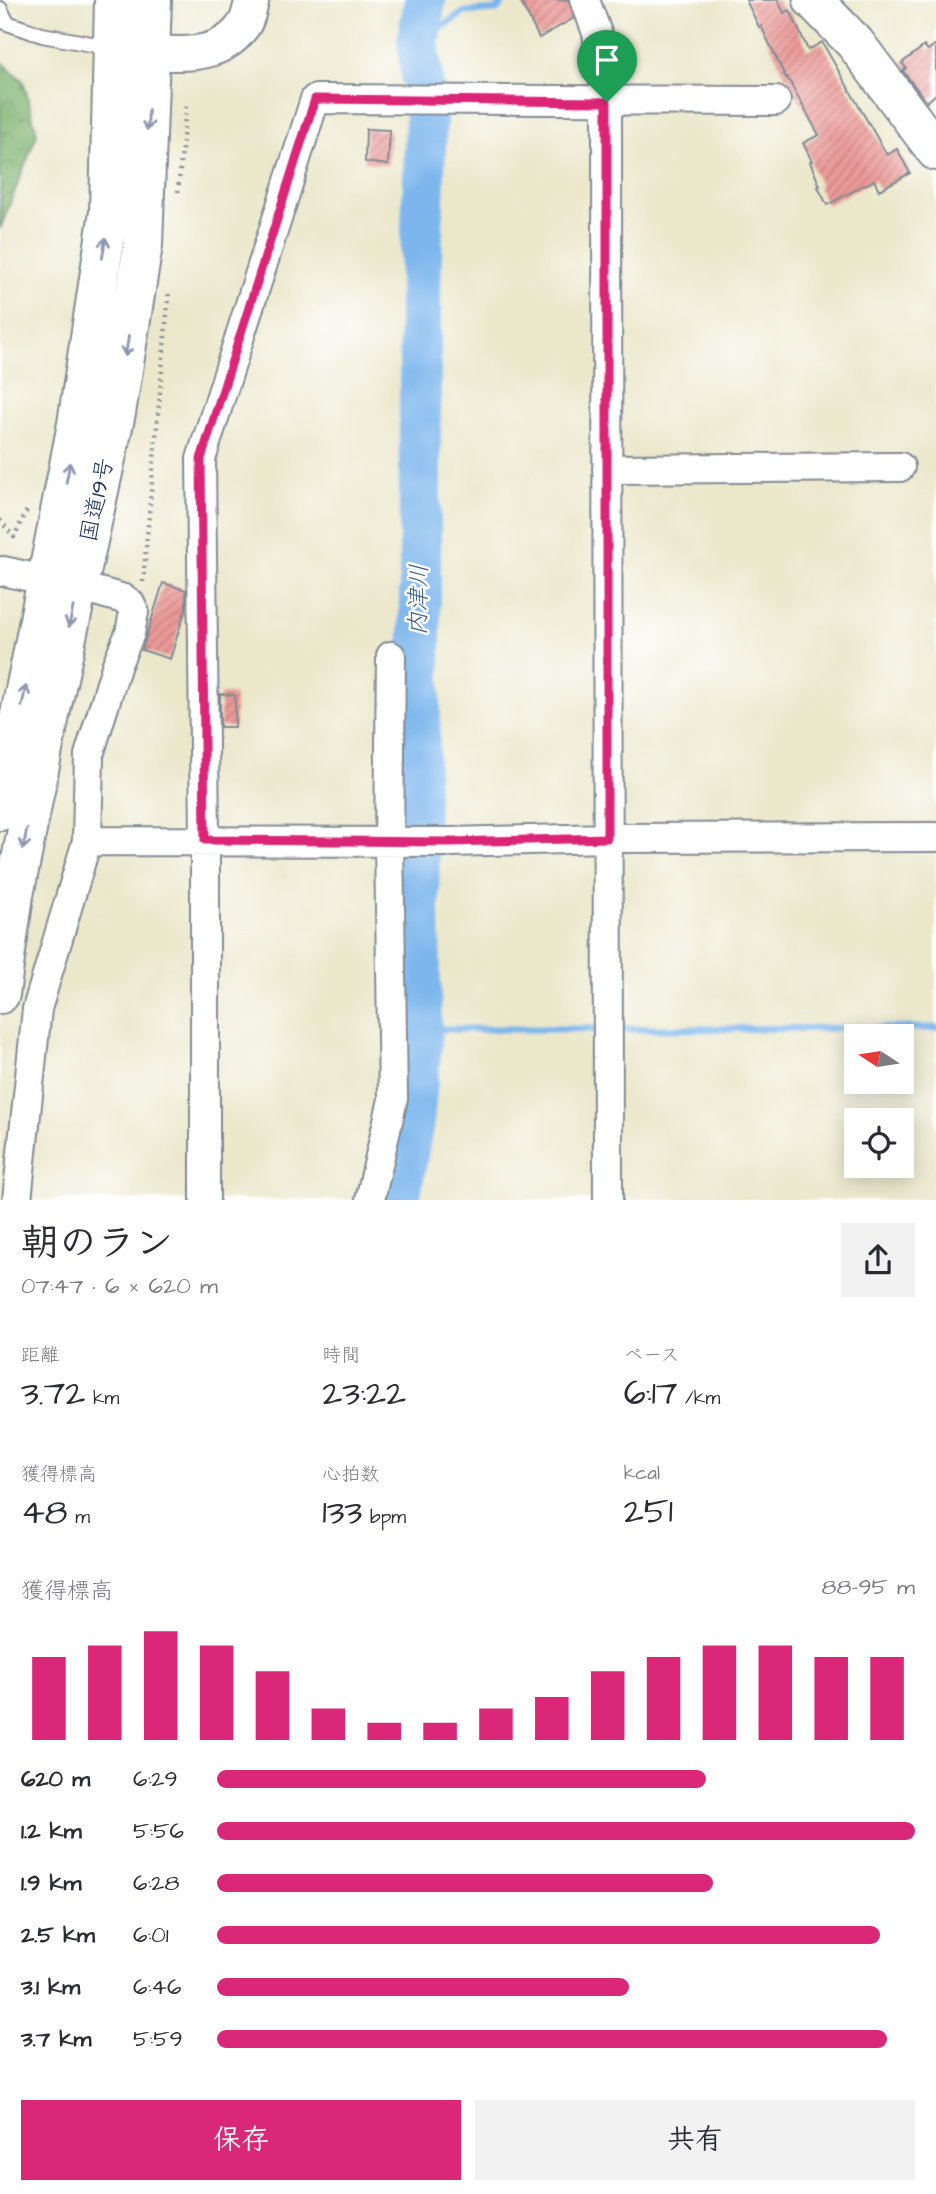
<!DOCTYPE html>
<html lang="ja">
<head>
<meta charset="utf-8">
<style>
	:root { --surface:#fff; --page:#f2f2f3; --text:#2b2b33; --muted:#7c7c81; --accent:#db2777 }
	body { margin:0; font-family:"Architects Daughter","Klee One",sans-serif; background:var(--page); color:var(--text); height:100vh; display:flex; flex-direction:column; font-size:26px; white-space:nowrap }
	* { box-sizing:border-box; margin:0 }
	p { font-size:23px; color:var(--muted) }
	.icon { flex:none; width:38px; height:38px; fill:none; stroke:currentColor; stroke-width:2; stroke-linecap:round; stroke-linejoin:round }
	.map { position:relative; height:1200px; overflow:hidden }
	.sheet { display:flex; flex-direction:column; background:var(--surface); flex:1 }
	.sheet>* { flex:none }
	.needle { width:46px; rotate:282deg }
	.buttons { position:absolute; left:844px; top:1024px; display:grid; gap:14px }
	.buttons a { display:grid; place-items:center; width:70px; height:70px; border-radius:0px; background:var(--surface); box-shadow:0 4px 18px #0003; font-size:35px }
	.pin { position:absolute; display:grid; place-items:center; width:60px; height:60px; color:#fff; margin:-72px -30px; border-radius:50% 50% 50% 0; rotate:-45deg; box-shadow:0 0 7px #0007 }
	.pin .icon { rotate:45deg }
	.round { display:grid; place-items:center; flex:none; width:74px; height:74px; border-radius:0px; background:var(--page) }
	.head { display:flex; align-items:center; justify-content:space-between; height:119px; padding:0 21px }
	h1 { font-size:38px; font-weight:600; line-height:52px }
	.metrics { display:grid; grid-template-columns:repeat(3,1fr); gap:10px; height:119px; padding:7px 21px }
	.metrics div { display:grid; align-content:center }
	.metrics b { font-size:35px; font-weight:600 }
	.metrics small { font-size:19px; font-weight:400 }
	.metrics p { font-size:19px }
	.chart { height:196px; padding:14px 21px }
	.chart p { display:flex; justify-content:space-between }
	.chart svg { width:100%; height:126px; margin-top:7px; stroke:var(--accent); stroke-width:6 }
	.action { display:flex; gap:14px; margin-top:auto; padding:14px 21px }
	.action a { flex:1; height:80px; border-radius:0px; background:var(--accent); color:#fff; font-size:28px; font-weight:600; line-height:80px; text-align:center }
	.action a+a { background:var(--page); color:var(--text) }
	ul { padding:0 21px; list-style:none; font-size:23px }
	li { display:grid; grid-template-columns:112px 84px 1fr; align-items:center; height:52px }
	li i { height:18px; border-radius:9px; background:var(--accent) }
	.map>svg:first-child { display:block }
	.forest { fill:url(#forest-crowns); stroke:#4c7066; stroke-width:2 }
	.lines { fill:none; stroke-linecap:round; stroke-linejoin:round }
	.stream { stroke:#7cb6ed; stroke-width:7 }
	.river { stroke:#7cb6ed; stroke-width:42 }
	.building { fill:url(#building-hatch) }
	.service-casing { stroke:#838b94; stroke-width:18 }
	.minor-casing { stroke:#838b94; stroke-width:32 }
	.tertiary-casing { stroke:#838b94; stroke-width:37 }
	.secondary-casing { stroke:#838b94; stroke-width:42 }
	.trunk-casing { stroke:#838b94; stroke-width:42 }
	.path { stroke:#838b94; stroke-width:4.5; stroke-dasharray:2 5; stroke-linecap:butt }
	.service { stroke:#fff; stroke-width:14 }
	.minor { stroke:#fff; stroke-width:28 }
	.tertiary { stroke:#fff; stroke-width:33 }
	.secondary { stroke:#fff; stroke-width:38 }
	.trunk { stroke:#fff; stroke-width:38 }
	.oneway { stroke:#8d97ae }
	.route-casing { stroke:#fff; stroke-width:14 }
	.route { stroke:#db2777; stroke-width:9 }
	.labels { text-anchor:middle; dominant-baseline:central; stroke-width:5; stroke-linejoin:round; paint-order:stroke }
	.street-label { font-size:23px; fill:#1b2f5e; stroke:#fff }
	.water-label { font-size:24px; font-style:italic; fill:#3d5e90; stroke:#fff }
</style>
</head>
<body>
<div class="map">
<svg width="936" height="1200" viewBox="0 0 936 1200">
	<defs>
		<pattern id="forest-crowns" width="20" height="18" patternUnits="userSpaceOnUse" patternTransform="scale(1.75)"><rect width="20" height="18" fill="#7eb26d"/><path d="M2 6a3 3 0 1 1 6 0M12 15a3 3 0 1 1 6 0" fill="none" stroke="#66915d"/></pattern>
		<pattern id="building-hatch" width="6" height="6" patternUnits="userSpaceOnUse" patternTransform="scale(1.75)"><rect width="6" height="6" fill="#ec9a97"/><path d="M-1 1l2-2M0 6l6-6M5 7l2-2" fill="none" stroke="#be7e7e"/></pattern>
	</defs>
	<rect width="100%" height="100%" fill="#fff"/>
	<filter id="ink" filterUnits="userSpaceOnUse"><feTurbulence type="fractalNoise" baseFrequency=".0143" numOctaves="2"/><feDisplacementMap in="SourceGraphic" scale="14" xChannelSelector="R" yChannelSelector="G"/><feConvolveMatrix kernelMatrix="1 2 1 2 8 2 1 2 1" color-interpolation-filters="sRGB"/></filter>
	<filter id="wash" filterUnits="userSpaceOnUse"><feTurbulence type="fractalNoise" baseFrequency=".00686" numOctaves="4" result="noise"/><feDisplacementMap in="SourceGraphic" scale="28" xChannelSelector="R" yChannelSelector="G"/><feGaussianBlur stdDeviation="1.57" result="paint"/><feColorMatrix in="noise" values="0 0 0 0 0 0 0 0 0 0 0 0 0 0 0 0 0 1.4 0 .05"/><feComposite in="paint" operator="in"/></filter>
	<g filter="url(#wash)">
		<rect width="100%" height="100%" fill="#ebe7cb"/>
		<path class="forest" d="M0,60l23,21 14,53 -37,95z"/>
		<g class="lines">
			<path class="stream" d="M418,41l47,-29 32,-2 8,-10
				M615,1029l321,-1
				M421,1043l18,-14h164"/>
			<path class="river" d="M399,1200l14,-79 8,-78 -4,-265 3,-67v-425l6,-168 -8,-77 7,-41"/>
		</g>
		<g id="blocks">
			<path class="building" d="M520,0h49l5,18 -35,20z
				M746,0h32l6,13 6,-3 18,40 14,-8 65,113 10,-6 13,24 -31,17 -5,-10 -47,25 -9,-18 2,-1 -10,-24 2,-1 -9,-18 16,-8 -32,-58 -1,1 -25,-52 -2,1z
				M936,44v50l-9,8 -24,-31 3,-3 -4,-5 22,-17 4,4z
				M366,129l24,1 -2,35 -23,-3z
				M163,583l23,7v17l-16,52 -28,-9z
				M220,694l15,1v32h-15z"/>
		</g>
	</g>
	<g filter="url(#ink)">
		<use href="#blocks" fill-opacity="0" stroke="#838b94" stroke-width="2"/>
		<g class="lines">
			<defs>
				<path id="service" d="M0,9l7,14 35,12 71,13"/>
				<path id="minor" d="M585,0l12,33 10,69 1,1098
					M607,469l293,-2
					M0,572l3,-1 23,5
					M87,841l363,1 157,-4 329,-1
					M17,1200l20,-191 50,-168 2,-86 28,-91 13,-31 4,-21 -4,-9 -6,-4 -25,-7
					M205,1200v-360l-4,-381 114,-360 461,2
					M370,1200l23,-101 -4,-258 2,-185"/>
				<path id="tertiary" d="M124,49c39,4 93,15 119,-23 5,-6 7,-18 9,-26"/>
				<path id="secondary" d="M813,0l42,43 81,108"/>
				<path id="trunk" d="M0,811l31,-150 46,-237 32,-212 5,-212
					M0,994l14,-99 37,-185 65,-297 27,-168 9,-245"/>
			</defs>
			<use href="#service" class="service-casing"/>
			<use href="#minor" class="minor-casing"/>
			<use href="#tertiary" class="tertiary-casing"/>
			<use href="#secondary" class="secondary-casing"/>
			<use href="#trunk" class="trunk-casing"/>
			<path class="path" d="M178,192l8,-86
				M0,520l14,17 14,-29
				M143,582l26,-291"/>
			<use href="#service" class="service"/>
			<use href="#minor" class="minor"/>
			<use href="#tertiary" class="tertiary"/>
			<use href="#secondary" class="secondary"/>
			<use href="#trunk" class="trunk"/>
		</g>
		<defs><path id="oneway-shaft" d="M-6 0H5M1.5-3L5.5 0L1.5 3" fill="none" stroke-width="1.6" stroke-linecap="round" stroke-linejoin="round" transform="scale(1.75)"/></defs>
		<g class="oneway">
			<use href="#oneway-shaft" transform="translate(148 120) rotate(92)"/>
			<use href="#oneway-shaft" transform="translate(104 248) rotate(-81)"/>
			<use href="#oneway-shaft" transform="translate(127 346) rotate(99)"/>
			<use href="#oneway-shaft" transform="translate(68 473) rotate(-79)"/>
			<use href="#oneway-shaft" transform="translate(71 617) rotate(102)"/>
			<use href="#oneway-shaft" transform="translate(24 696) rotate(-78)"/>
			<use href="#oneway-shaft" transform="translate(25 839) rotate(101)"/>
		</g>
	</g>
	<g class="lines" filter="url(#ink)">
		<defs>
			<path id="route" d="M315,99l292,3v736l-157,4 -245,-2 -4,-381z"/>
		</defs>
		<use href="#route" class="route-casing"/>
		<use href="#route" class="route"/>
	</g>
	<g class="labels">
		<g class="street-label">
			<text transform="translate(97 500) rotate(-78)">国道19号</text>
		</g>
		<g class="water-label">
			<text transform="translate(419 600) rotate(-89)">内津川</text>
		</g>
	</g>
</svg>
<div class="buttons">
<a><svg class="needle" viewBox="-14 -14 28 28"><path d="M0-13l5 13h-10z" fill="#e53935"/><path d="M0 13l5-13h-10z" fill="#7c7c81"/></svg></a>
<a><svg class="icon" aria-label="locate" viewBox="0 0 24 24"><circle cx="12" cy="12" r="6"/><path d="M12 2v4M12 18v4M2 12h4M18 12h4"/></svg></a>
</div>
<div class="pin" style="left:607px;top:102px;background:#1e9e55"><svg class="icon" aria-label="arrive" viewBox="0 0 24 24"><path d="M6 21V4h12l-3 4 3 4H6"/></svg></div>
</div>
<section class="sheet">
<div class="head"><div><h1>朝のラン</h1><p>07:47 · 6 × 620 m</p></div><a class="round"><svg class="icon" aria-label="share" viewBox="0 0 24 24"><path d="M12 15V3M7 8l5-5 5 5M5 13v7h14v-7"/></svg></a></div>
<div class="metrics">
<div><p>距離</p><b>3.72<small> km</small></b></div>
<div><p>時間</p><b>23:22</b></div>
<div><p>ペース</p><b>6:17<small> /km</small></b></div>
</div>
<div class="metrics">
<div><p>獲得標高</p><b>48<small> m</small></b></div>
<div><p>心拍数</p><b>133<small> bpm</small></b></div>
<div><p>kcal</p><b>251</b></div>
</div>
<div class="chart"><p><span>獲得標高</span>88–95 m</p>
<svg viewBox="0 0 160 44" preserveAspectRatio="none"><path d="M5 44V15M15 44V11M25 44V6M35 44V11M45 44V20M55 44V33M65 44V38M75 44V38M85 44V33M95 44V29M105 44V20M115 44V15M125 44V11M135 44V11M145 44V15M155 44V15"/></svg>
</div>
<ul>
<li><b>620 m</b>6:29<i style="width:70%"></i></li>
<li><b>1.2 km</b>5:56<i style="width:100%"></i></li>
<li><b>1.9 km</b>6:28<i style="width:71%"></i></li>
<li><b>2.5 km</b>6:01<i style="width:95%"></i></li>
<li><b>3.1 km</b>6:46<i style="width:59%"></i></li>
<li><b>3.7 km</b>5:59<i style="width:96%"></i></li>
</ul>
<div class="action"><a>保存</a><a>共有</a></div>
</section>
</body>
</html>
